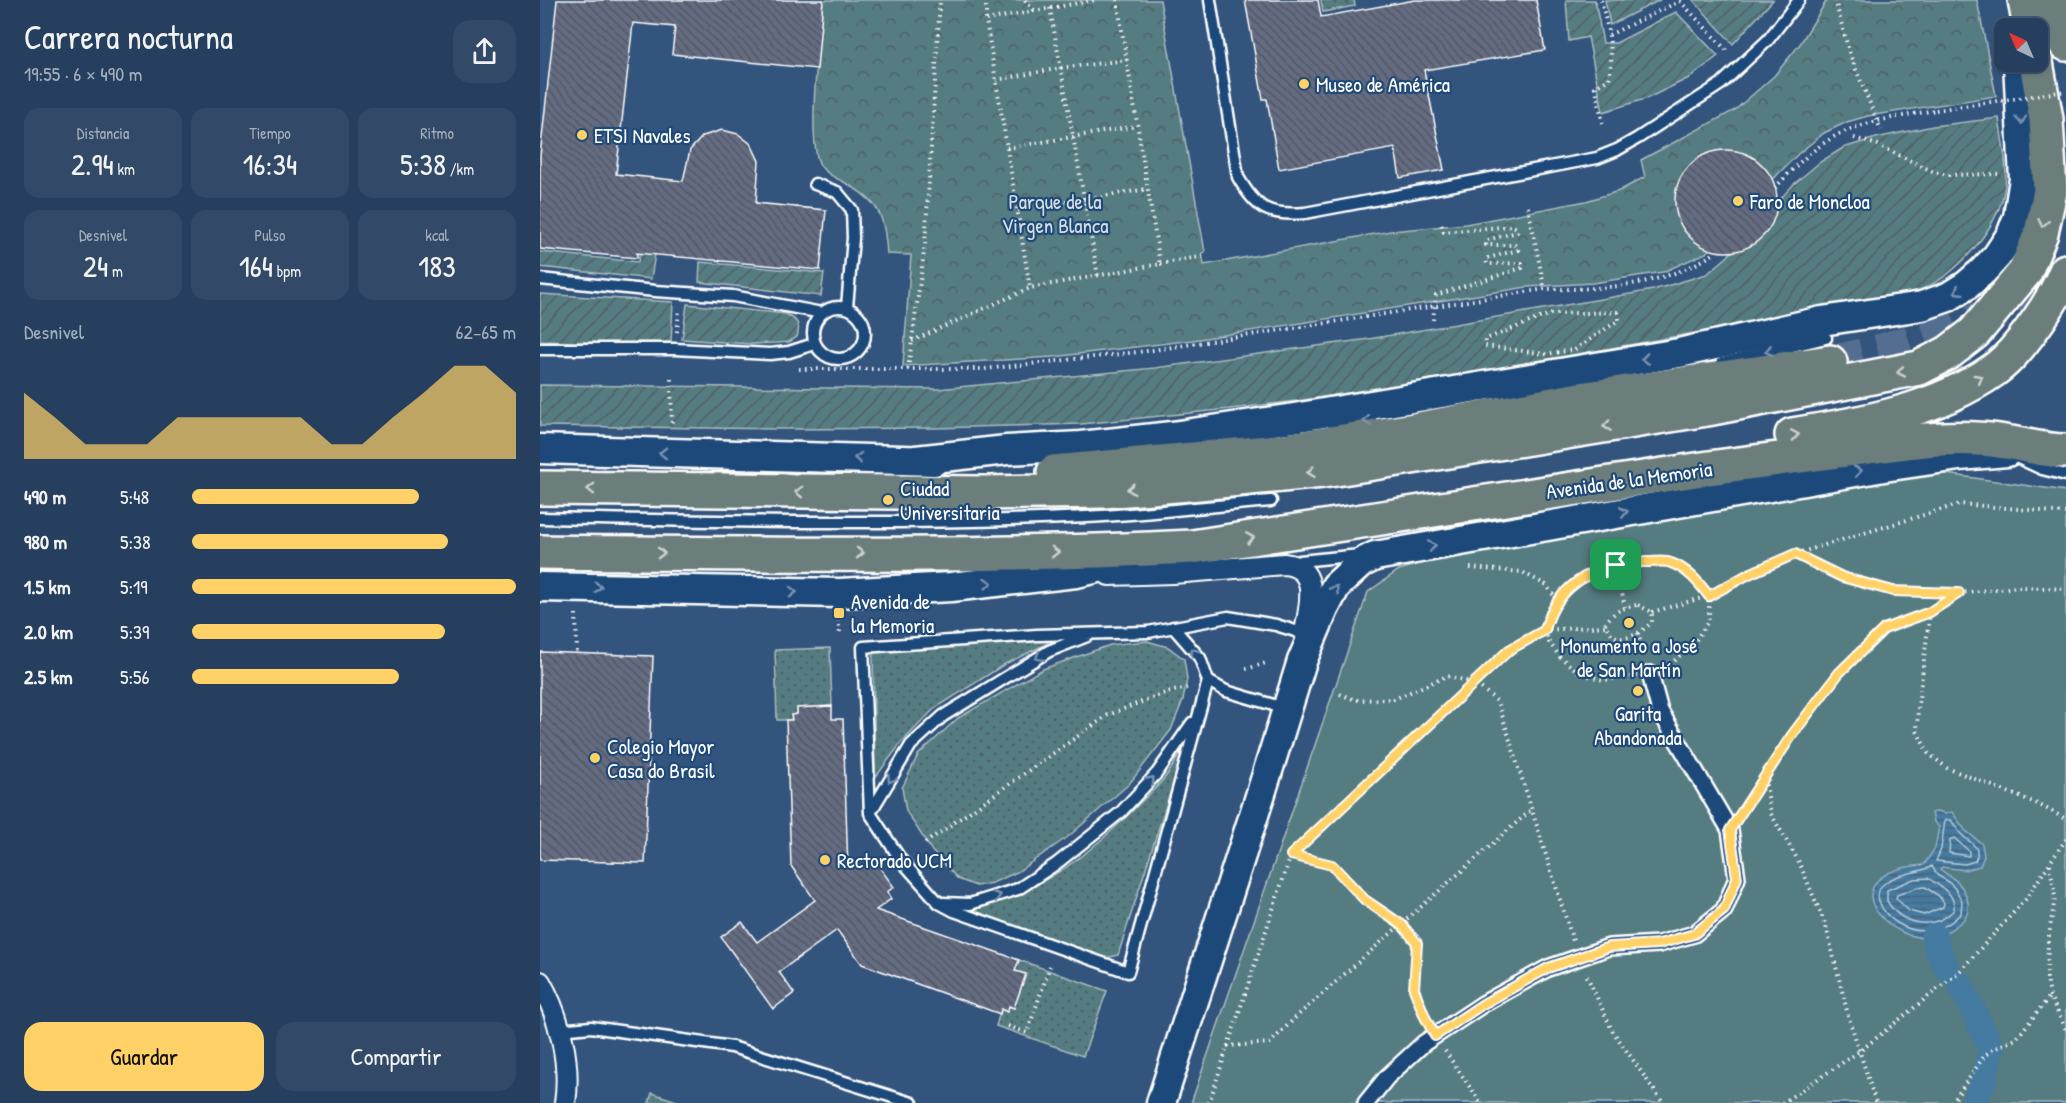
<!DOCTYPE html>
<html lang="es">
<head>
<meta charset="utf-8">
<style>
	:root { --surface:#263f5e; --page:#324a67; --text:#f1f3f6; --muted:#a4afbc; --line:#425873; --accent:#ffd166 }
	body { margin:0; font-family:"Patrick Hand",sans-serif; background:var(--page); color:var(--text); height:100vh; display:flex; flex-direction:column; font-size:22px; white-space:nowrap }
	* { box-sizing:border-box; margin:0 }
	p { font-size:20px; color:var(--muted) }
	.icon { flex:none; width:33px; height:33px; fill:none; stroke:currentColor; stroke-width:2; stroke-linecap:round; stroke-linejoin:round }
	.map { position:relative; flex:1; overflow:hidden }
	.side { display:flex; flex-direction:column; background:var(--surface); width:540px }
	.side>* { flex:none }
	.needle { width:39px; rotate:316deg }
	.fabs { position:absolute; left:1454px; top:18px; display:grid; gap:12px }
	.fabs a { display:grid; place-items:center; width:54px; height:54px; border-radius:12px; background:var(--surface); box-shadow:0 2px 4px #0004,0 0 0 2px var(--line); font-size:30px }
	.pin { position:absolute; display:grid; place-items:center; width:51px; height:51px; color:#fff; margin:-26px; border-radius:12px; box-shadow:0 3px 9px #0006 }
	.round { display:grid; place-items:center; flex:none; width:63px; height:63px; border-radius:18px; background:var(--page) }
	.overview { display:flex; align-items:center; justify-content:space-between; height:102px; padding:0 24px }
	h1 { font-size:33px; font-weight:600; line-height:45px }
	.metrics { display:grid; grid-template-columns:repeat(3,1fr); gap:9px; height:102px; padding:6px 24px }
	.metrics div { display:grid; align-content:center; border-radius:15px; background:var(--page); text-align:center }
	.metrics b { font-size:30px; font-weight:600 }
	.metrics small { font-size:16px; font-weight:400 }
	.metrics p { font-size:16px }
	.chart { height:168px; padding:12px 24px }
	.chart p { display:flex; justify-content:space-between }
	.chart svg { width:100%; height:108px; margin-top:6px; fill:var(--accent); opacity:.7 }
	.button { display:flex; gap:12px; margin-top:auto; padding:12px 24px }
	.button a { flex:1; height:69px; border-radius:18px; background:var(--accent); color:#111; font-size:24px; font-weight:600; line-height:69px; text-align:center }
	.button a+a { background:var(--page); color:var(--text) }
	ul { padding:0 24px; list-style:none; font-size:20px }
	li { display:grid; grid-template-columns:96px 72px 1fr; align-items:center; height:45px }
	li i { height:15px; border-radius:8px; background:var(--accent) }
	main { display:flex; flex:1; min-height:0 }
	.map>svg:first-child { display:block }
	.grass { fill:url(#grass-dots); stroke:#aabdc0; stroke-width:1.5 }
	.forest { fill:url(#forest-crowns); stroke:#aabdc0; stroke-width:1.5 }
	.park { fill:#547b81; stroke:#aabdc0; stroke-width:1.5 }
	.garden { fill:url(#garden-furrows); stroke:#aabdc0; stroke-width:1.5 }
	.water { fill:url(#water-rules); stroke:#8fafc7; stroke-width:1.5 }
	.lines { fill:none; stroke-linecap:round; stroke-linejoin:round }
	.shore { stroke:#b4cad9; stroke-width:1.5 }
	.canal { stroke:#447aa1; stroke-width:26 }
	.building { fill:url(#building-back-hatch); stroke:#fff; stroke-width:1.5 }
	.trunk-tunnel { stroke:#526e90; stroke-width:33; stroke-dasharray:33 16; stroke-linecap:butt }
	.service-casing { stroke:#fff; stroke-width:15 }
	.pedestrian-casing { stroke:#fff; stroke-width:20 }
	.minor-casing { stroke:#fff; stroke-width:24 }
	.secondary-casing { stroke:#fff; stroke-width:33 }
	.trunk-casing { stroke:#fff; stroke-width:38 }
	.path { stroke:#fff; stroke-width:4; stroke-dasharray:1.5 4.5; stroke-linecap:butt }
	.service { stroke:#1f4a7a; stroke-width:10 }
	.pedestrian { stroke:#1f4a7a; stroke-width:15 }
	.minor { stroke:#1f4a7a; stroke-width:20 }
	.secondary { stroke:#1f4a7a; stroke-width:28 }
	.trunk { stroke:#6c7e7c; stroke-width:33 }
	.path-bridge { stroke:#fff; stroke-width:4; stroke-dasharray:1.5 4.5; stroke-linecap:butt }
	.oneway { stroke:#7992af }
	.oneway2 { stroke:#ccd2d1 }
	.route-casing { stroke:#fff; stroke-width:12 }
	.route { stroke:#ffd166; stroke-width:8 }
	.poi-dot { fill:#ffd166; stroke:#1f4a7a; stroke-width:2 }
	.labels { text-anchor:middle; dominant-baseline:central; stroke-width:4.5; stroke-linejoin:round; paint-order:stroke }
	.poi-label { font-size:21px; fill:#fff; stroke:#1f4a7a; text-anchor:start }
	.park-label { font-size:21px; fill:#d4dee0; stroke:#1f4a7a }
	.street-label { font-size:21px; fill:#fff; stroke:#1f4a7a }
</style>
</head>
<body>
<main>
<section class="side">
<div class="overview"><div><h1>Carrera nocturna</h1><p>19:55 · 6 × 490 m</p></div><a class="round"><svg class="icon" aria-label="share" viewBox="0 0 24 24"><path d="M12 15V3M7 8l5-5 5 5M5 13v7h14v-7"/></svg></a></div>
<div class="metrics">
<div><p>Distancia</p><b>2.94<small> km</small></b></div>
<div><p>Tiempo</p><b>16:34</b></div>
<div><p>Ritmo</p><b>5:38<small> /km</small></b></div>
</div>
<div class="metrics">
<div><p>Desnivel</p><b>24<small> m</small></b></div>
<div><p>Pulso</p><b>164<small> bpm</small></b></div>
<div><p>kcal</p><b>183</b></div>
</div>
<div class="chart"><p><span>Desnivel</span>62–65 m</p>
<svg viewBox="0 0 160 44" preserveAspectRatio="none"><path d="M0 44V17L10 27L20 38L30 38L40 38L50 27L60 27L70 27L80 27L90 27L100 38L110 38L120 27L130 17L140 6L150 6L160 17V44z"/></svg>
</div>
<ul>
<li><b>490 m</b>5:48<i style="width:70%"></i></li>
<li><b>980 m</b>5:38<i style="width:79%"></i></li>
<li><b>1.5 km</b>5:19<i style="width:100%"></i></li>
<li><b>2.0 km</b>5:39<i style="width:78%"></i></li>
<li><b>2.5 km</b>5:56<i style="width:64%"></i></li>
</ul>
<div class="button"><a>Guardar</a><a>Compartir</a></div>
</section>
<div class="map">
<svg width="1526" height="1103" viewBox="0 0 1526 1103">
	<defs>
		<pattern id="grass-dots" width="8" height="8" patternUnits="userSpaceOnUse" patternTransform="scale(1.5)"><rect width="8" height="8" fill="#547b81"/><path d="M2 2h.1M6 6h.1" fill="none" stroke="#506164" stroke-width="1.8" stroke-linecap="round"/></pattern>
		<pattern id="forest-crowns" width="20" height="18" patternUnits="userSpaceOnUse" patternTransform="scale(1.5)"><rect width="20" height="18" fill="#547b81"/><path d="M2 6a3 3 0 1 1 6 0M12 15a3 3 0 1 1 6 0" fill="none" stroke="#506164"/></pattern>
		<pattern id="garden-furrows" width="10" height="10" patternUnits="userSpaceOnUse" patternTransform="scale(1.5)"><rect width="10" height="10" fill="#547b81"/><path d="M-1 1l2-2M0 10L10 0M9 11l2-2" fill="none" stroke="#506164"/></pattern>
		<pattern id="water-rules" width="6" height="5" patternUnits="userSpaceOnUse" patternTransform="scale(1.5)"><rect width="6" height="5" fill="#447aa1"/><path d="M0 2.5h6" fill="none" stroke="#486376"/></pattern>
		<pattern id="building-back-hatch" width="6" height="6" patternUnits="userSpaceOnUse" patternTransform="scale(1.5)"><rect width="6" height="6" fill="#636c83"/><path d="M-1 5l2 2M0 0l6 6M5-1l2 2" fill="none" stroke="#54575f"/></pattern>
	</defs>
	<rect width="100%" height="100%" fill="#33547d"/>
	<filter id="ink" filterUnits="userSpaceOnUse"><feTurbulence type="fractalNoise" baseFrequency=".0167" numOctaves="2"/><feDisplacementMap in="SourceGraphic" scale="12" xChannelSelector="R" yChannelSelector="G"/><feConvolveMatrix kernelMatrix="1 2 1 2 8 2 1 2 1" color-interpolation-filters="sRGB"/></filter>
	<g filter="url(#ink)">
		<path class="grass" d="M781,0h33l1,6 -32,6z
			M507,639l1,4 -43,21 -71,45 -33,34 -26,35 -2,-126z
			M607,641l21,6 16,12 3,20 -4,21 -12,30 -42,54 -60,52 -52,36 -25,11 -16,3 -18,-7 -26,-28 -26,-40 -4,-23 16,-33 40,-37 85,-49 67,-24z
			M290,648l2,58 -35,2v6l-6,1 1,5h-15l-2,-70z
			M647,740l-69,215 -12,3 -134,-48c67,-16 121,-58 169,-108 9,-9 21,-19 28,-30 7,-10 12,-21 18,-32z
			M479,960l88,31 -24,65 -87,-30 5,-17 6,2 2,-5 4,2 12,-34 -10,-3z"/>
		<path class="forest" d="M283,0h337l45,252 -3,1 2,12 187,-34 75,-7 120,-23 33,-10 26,-14 -4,-17 94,-50 39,-34 26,-32 27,-44h150l19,96 -128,20 -21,6 -23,11 -26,21 -19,19 -73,80 -43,19 -70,11 -66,4 -334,53 -140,17 -150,9 8,-111 -24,-1c-3,-41 -8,-53 -45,-73 -8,-4 -17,-8 -22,-16 -14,-27 0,-131 3,-165z"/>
		<path class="park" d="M1378,470l148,21v612h-875l177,-511 31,-22 86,-25z
			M112,1093l31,10h-34z"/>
		<path class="garden" d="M1026,0h29l8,43h13l60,-31 42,44 -29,22 -41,20 -45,14 -15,-75 -19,4z
			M1065,0h55l-50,25z
			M1153,0h80l-40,44z
			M1459,118c3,23 10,51 5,74 -8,38 -47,83 -82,97 -9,4 -19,5 -27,7l-337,62 -246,41 -82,10 -149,15 -147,4 -151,1 -243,-3v-41l398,4 217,-21 214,-29 284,-49 54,-16 20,-17 67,-73 26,-22 23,-14 33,-10 57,-12z
			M0,252l98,10 2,-9 15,1 -4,25 -111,-12z
			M160,262l124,11 -3,23 -122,-14z
			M0,294l133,8 -2,40 -60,1 -71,-2z
			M147,304l99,10c11,6 15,10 11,23l-8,5 -13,1 -25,1 -69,-5z"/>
		<path class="water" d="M1399,811l6,3 7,-2 13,18 17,14 2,12 -4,10 -16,4 -22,-3 -2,2c4,4 7,5 11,8 13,8 24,30 12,43 -8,8 -25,18 -36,19 -5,0 -13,-3 -18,-4 -19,-6 -51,-32 -32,-54 11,-11 32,-15 47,-16l11,-17 4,-21 -5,-5 -2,-9z"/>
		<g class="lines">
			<path class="shore" d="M1405,820h6c3,4 6,9 9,13 9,10 23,13 15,28l-10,3 -29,-3 5,-12z
				M1414,838l15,13v5l-20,-3 1,-13z
				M1392,866l5,9 12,7 7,8 6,11 -1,12c-43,47 -103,-11 -76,-30 14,-11 33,-9 47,-17z
				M1388,878c11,8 28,15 26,32 -21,21 -52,16 -67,-9v-11l27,-11z
				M1385,887l14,9 5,7 -1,4 -19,8 -15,-4 -13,-13 1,-3 19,-7z"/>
			<path class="canal" d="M1394,936l5,17 8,15
				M1420,984l31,63 -6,30 -11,26"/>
		</g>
		<path class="building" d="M17,0h266l-6,69 -145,-15 3,-27 -42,-4 -17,151 67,7 7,-31 13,-14 19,-6 16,4 13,10 8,17 -3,42 70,7 -6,60 -183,-17v5l-97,-9v-93z
			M705,0h73l3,17 94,-17h121l9,50 -121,20 20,100 -44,8 -5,-30 -116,21 -12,-70h-4z
			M1135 201a51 51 0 1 1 102 0a51 51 0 1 1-102 0Z
			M0,652l113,4 -8,207 -105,-3z
			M292,706v13h11l5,150 15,-10 4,6 7,-5 20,27 -7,5 4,7 -15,11 143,50 -4,11 11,3 -12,34 -5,-2 -2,6 -6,-3 -1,5 -138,-50 -25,-34 -58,42 15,21 -21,16 -52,-72 21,-15 15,20 58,-42 -24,-34 -5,-146h6l-1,-5 6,-1v-6z"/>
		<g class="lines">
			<path class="trunk-tunnel" d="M1290,362c81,-16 158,-47 236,-75"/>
			<defs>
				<path id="service" d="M670,0l28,177c18,32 30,39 67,36l292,-55 20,-8 21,-12 83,-54 47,-44 31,-40
					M275,184l22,8 15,18 1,28 -6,69
					M0,279l115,12 78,5 89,17
					M273 333a26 26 0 1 1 52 0a26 26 0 1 1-52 0Z
					M0,349h135l95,5 19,-2 25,-8
					M1181,363l105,-25
					M793,425l38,-5
					M1478,458l24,11 24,6
					M0,518c182,3 364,8 546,-1 61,-3 123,-11 185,-16
					M753,564l7,-3 60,-6
					M633,627l27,31 8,23 -80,291 -174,-61 -15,-8 -38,-43 -31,-47 -7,-166 174,-12 111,-3 80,-15 48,8 29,9
					M668,681l18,10 61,18
					M330,813l41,-68 32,-29 106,-65 38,-15
					M403,903l27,1 48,-15 38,-25 65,-52 36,-39 35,-50
					M19,1030l32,-3 141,20 180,56"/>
				<path id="pedestrian" d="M826,1103l21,-26 37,-34 59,-39 65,-36 61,-21 50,-3 35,-10 30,-24 13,-32 -7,-48 -70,-119 -10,-37"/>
				<path id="minor" d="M569,575l64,-2 111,-9c38,4 25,43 21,69
					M0,982c20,35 31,81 25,121"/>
				<path id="secondary" d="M0,449l394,12
					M376,460l91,-10 74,-4 91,-10 122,-18 385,-65 143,-32 100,-15 26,-9 19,-12 16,-14 14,-15 14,-21 7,-18 6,-38 -6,-117
					M0,587l300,6 111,-6 63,-7 62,-7 62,-14
					M621,1103l101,-313 40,-129 22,-52 12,-23 25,-23 14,-7 509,-89 75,-11 48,-4"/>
				<path id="trunk" d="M1485,0l5,28
					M1518,0l8,44
					M1252,435c69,-11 144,-24 202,-65 18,-13 33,-34 45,-51 11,-16 20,-30 27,-48
					M514,472l225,-21 135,-21 166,-31 250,-37
					M0,488l445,5 118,-2 86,-7 134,-13 120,-19 264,-43 212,-41 29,-15 26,-20 51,-61 16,-39 9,-42 -4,-72 -10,-57
					M0,552c217,2 435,6 652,-5l517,-79 206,-27c30,-3 61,-4 90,1 21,3 40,9 61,9"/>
			</defs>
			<use href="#service" class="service-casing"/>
			<use href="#pedestrian" class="pedestrian-casing"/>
			<use href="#minor" class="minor-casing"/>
			<use href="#secondary" class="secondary-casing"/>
			<use href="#trunk" class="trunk-casing"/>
			<path class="path" d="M446,0v20l44,268 130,-24 -43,-264
				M485,0l9,10
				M1061,0c6,25 14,54 8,79l-14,8 8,36
				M1295,0l15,55 31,75
				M1140,1l49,52
				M510,8l48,268
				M446,20l109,-20
				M1069,35l73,-35
				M456,80l65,-12 66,-8
				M1314,138l24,7 56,27 14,3 50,-1
				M467,148l130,-22
				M1235,188c17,-19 35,-37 57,-50 28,-17 72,-22 104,-28
				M988,207l16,79
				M478,210l129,-21
				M620,264l44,-8
				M1078,312l1,8 -45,30 -28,4 -61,-8 1,-7 64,-25z
				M893,320l3,-25 86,-27v-5l-35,1 -1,-4 2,-2 30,-8 -3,-5h-29l1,-5 30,-8v-4l-4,-2 -69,6 -3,-8
				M137,332l2,-23
				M372,341l118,-53
				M259,369h186l162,-18 398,-62c58,1 122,-3 171,-37
				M368,369l17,-124 15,-245
				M131,379l1,48
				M1255,554l48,23 50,14 65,2
				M1097,561l33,1 27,17 12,17v24l-15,23 -20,18 -24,13 -46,6 -23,-6 -21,-17 -11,-15 -4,-12 3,-14 9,-16 22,-20 22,-12z
				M1076,565l9,42
				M930,568l52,4 24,13 11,15
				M1098,605l14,7v10c-15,14 -36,27 -47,2 9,-13 18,-17 33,-19z
				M1112,612l57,-16 40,-22 46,-20 165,-50 106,9
				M1390,612l-12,95 -1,24 11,22 19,15 91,36 28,15
				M36,614l1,39
				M298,619l2,14
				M1098,633l7,23
				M706,669l20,-6
				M800,694l15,6 39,-1 53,-23 28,7 23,19 75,239
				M1225,779l27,-44 47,-62 45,-44 46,-17 29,-19 59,-6 48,2
				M1201,814l24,-35 6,35 28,48 27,64 22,89 28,88
				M385,843l183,-128 57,-22 22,-5
				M752,855l40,10 33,35 37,25 15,18 -3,46 11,30
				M1510,864l5,33 -7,45 -1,36 3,18 16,34
				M1047,976l25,54 51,73
				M468,1026l19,7 23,-67
				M687,1046l43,-3 26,-26 236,-208
				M905,1051l36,52
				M669,1103l82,-248 218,-205 36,-20 61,-4
				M1242,1103l78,-52 100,-80 65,-71 41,-61
				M1412,1103l33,-48 14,-9 17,-7 34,-43"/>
			<use href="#service" class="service"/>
			<use href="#pedestrian" class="pedestrian"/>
			<use href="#minor" class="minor"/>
			<use href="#secondary" class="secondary"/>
			<use href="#trunk" class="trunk"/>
			<path class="path-bridge" d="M1396,110l130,-19"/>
		</g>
		<defs><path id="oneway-chevron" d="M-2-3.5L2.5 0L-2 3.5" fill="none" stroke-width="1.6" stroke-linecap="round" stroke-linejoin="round" transform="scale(1.5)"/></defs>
		<g class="oneway">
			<use href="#oneway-chevron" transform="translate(1481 120) rotate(86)"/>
			<use href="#oneway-chevron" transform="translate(1418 291) rotate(148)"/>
			<use href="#oneway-chevron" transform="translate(1229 351) rotate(167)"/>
			<use href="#oneway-chevron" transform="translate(1105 359) rotate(171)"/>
			<use href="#oneway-chevron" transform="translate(827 421) rotate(172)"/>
			<use href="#oneway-chevron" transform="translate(123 453) rotate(-179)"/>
			<use href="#oneway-chevron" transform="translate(318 458) rotate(-178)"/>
			<use href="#oneway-chevron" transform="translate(1318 471) rotate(-10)"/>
			<use href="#oneway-chevron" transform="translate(1084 512) rotate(-10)"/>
			<use href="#oneway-chevron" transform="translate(892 546) rotate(-10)"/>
			<use href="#oneway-chevron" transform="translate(448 583) rotate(-6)"/>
			<use href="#oneway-chevron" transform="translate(58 587) rotate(1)"/>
			<use href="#oneway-chevron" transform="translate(795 589) rotate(-56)"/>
			<use href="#oneway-chevron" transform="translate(253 592) rotate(1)"/>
			<use href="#oneway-chevron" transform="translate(654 652) rotate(-128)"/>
			<use href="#oneway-chevron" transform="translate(499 657) rotate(149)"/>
			<use href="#oneway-chevron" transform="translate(351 779) rotate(122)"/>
			<use href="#oneway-chevron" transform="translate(611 780) rotate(-48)"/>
			<use href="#oneway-chevron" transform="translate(457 896) rotate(-17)"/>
		</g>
		<g class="oneway2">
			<use href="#oneway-chevron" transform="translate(1503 223) rotate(102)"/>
			<use href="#oneway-chevron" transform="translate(1361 372) rotate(169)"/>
			<use href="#oneway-chevron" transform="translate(1439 378) rotate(-30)"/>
			<use href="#oneway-chevron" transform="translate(1067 426) rotate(171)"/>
			<use href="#oneway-chevron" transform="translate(1255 435) rotate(-9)"/>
			<use href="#oneway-chevron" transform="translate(771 472) rotate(174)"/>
			<use href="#oneway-chevron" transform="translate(51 489) rotate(-179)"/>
			<use href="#oneway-chevron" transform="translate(591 489) rotate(176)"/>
			<use href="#oneway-chevron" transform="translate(259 492) rotate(-179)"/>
			<use href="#oneway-chevron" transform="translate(710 538) rotate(-9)"/>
			<use href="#oneway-chevron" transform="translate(515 552) rotate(-1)"/>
			<use href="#oneway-chevron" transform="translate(121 553) rotate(1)"/>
			<use href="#oneway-chevron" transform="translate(320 553)"/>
		</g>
	</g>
	<g class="lines" filter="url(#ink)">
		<defs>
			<path id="route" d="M1255,554l47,23 51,14 66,2 -29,19 -46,17 -45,44 -47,62 -62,95 7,48 -13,32 -30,24 -35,10 -50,3 -61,21 -65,36 -48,32 -10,-19 -11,-28 3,-46 -15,-18 -37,-25 -33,-35 -41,-10 218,-205 36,-20c12,-48 56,-69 103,-68 7,0 17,-2 23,1 17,6 28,20 38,33l40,-22z"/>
		</defs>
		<use href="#route" class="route-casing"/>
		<use href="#route" class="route"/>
	</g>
	<g class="poi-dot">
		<circle cx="764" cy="84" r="6"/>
		<circle cx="42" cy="135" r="6"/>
		<circle cx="1198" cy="201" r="6"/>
		<circle cx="348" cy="500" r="6"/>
		<rect x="293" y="607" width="12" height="12" rx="3"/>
		<circle cx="1089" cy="623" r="6"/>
		<circle cx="1098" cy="691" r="6"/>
		<circle cx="55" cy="758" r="6"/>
		<circle cx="285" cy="860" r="6"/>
	</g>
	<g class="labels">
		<g class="poi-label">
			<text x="776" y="84">Museo de América</text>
			<text x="54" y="135">ETSI Navales</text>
			<text x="1210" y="201">Faro de Moncloa</text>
			<text x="360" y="488">Ciudad<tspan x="360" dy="24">Universitaria</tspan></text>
			<text x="311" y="601">Avenida de<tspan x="311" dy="24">la Memoria</tspan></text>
			<text x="1089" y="645" text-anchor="middle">Monumento a José<tspan x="1089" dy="24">de San Martín</tspan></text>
			<text x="1098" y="713" text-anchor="middle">Garita<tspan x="1098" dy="24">Abandonada</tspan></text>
			<text x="67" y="746">Colegio Mayor<tspan x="67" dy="24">Casa do Brasil</tspan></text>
			<text x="297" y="860">Rectorado UCM</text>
		</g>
		<g class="park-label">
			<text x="515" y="201">Parque de la<tspan x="515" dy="24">Virgen Blanca</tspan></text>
		</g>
		<g class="street-label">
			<text transform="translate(1089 480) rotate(-8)">Avenida de la Memoria</text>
		</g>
	</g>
</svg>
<div class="fabs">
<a><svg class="needle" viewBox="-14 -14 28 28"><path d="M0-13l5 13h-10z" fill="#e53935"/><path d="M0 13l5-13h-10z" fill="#a4afbc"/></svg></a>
</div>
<div class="pin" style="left:1076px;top:565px;background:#1e9e55"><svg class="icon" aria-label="arrive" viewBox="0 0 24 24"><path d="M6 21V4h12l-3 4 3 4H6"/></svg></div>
</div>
</main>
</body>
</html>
